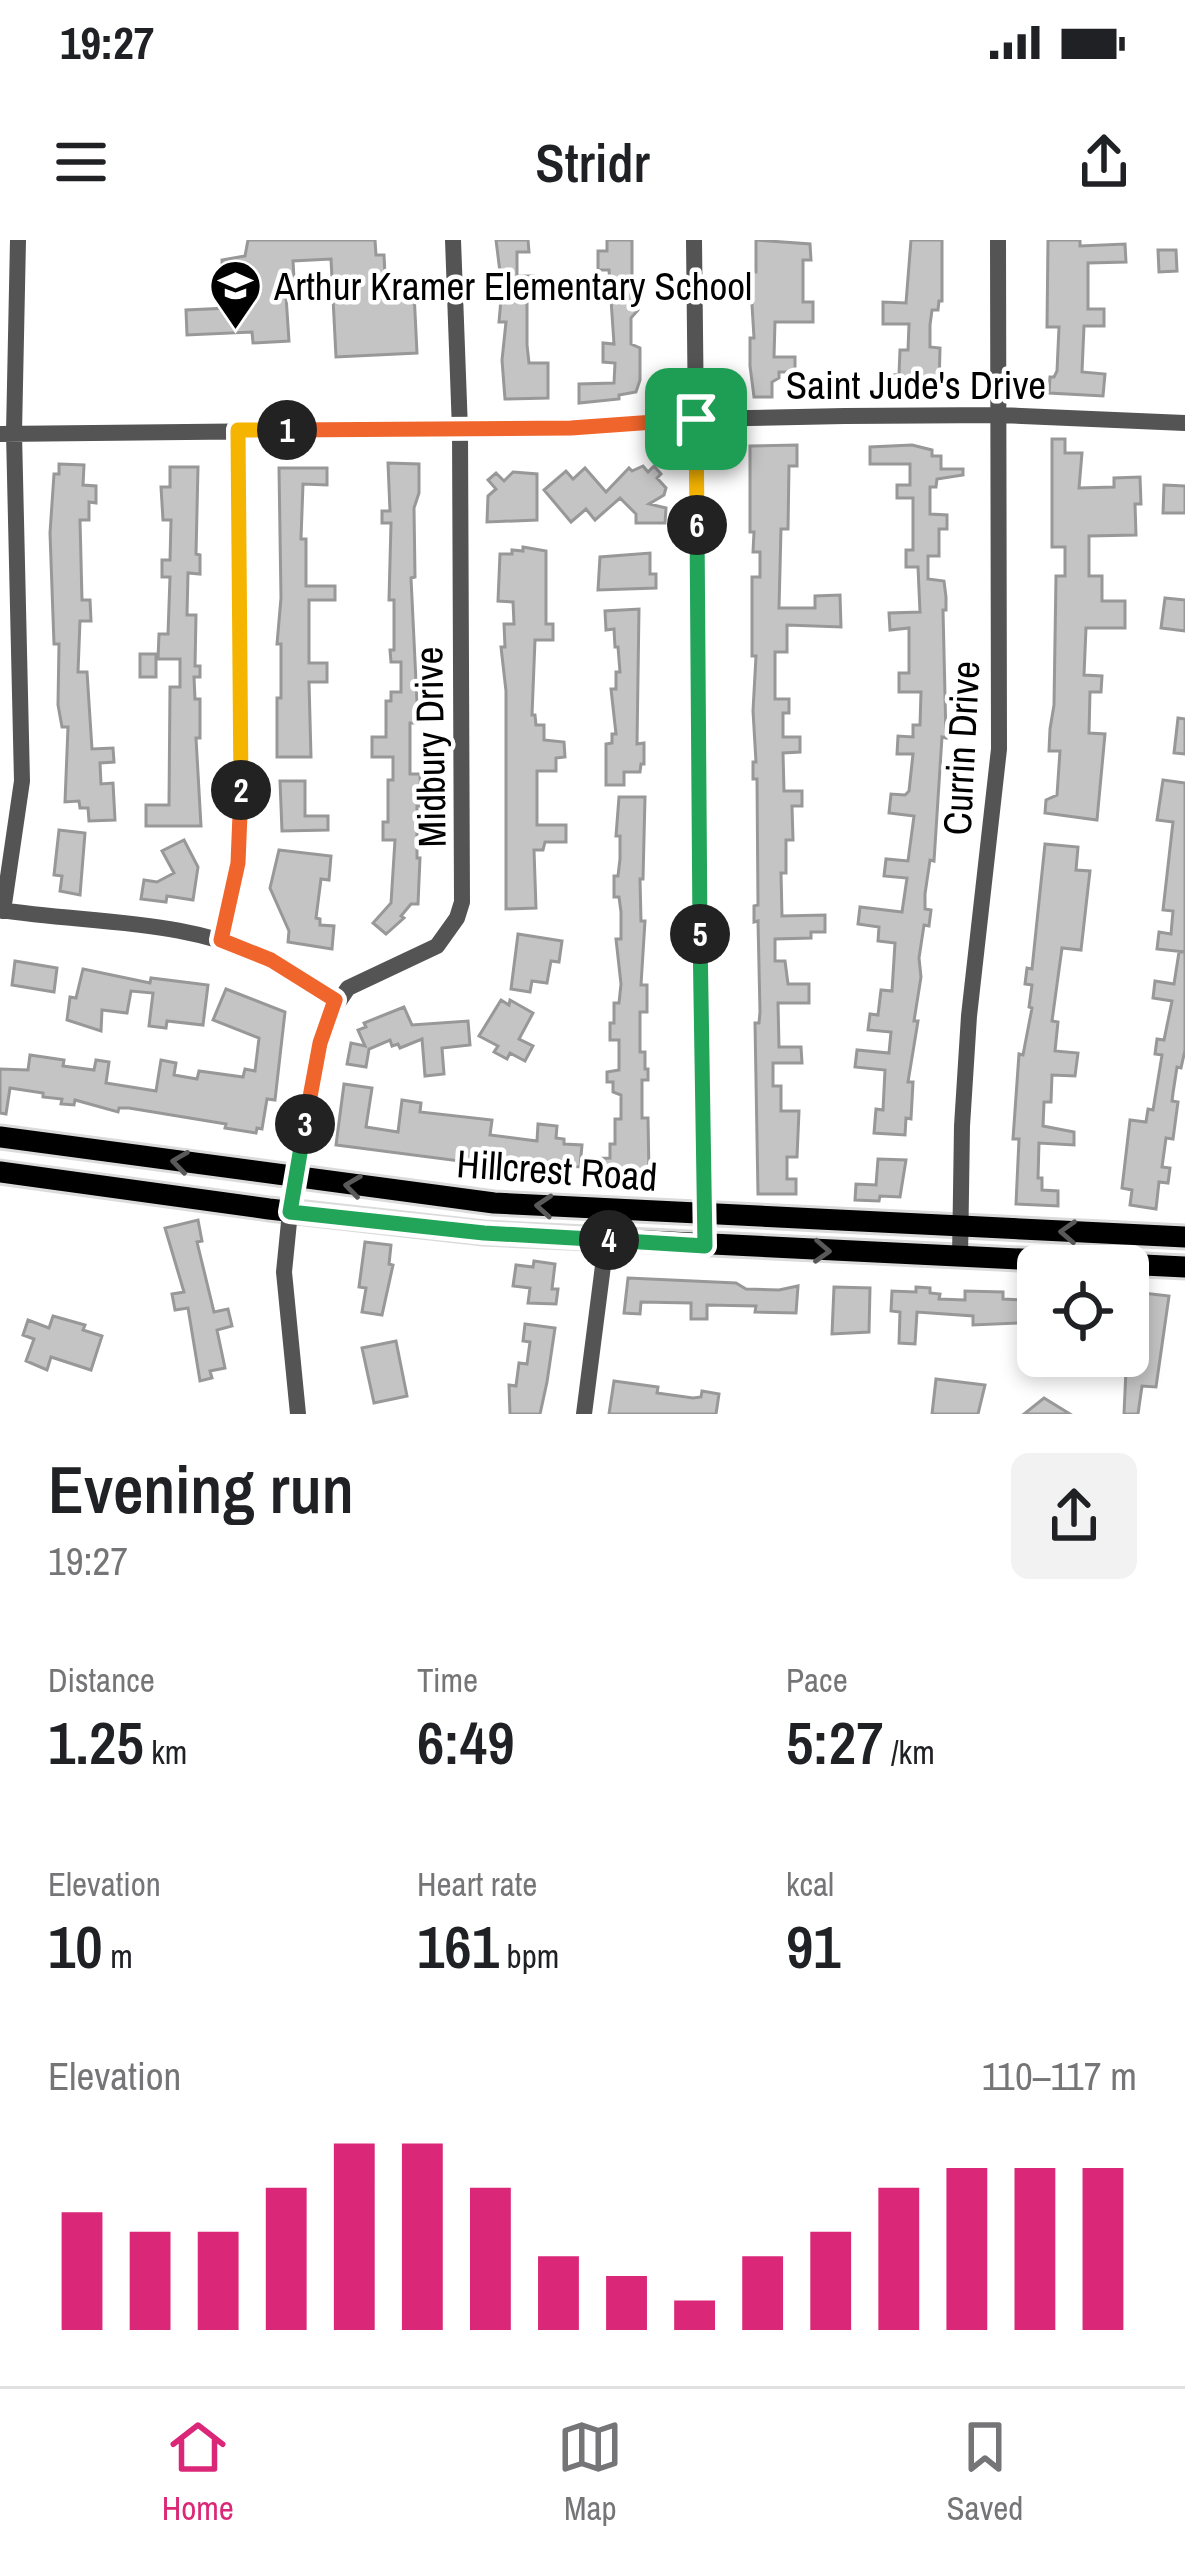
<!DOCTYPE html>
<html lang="en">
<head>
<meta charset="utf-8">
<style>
	:root { --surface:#fff; --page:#f2f2f2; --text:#202124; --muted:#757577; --line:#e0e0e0; --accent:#db2777 }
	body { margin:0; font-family:"Archivo Narrow",sans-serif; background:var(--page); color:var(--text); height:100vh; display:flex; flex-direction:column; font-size:45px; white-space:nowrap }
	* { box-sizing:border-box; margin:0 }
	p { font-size:39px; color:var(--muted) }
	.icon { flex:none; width:66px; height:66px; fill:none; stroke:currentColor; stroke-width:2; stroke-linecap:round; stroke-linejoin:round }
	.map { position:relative; height:1174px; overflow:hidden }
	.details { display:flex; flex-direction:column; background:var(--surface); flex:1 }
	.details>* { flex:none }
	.fabs { position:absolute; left:1017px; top:1005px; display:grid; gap:24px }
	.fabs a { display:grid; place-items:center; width:132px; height:132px; border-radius:18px; background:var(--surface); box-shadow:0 6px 18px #0003; font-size:60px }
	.pin { position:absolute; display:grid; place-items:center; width:102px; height:102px; color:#fff; margin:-51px; border-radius:24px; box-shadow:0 6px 18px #0006 }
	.km { position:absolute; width:60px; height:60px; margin:-30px; border-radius:50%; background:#222; color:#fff; font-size:33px; line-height:60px; text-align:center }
	.round { display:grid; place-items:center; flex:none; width:126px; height:126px; border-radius:18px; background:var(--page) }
	.overview { display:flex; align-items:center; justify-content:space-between; height:204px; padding:0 48px }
	h1 { font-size:66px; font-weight:600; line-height:90px }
	.stats { display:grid; grid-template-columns:repeat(3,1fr); gap:18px; height:204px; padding:12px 48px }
	.stats div { display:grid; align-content:center }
	.stats b { font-size:60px; font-weight:600 }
	.stats small { font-size:33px; font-weight:400 }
	.stats p { font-size:33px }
	.chart { height:336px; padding:24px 48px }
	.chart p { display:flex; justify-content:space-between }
	.chart svg { width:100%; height:216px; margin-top:12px; stroke:var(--accent); stroke-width:6 }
	.status { display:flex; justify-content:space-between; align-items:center; height:84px; padding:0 60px; background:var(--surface); direction:ltr }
	.status svg { height:33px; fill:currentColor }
	header { display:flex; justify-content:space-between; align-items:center; height:156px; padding:0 48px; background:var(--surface); font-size:54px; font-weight:600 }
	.dock { display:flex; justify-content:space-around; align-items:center; height:168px; border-top:3px solid var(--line); background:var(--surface); font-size:33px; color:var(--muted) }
	.dock a { display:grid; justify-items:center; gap:6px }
	.dock .selected { color:var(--accent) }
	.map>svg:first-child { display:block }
	.building { fill:#c4c4c4; stroke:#989898; stroke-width:3 }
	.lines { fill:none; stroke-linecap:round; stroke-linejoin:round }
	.major-casing { stroke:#dbdbdb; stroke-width:27 }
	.minor { stroke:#545454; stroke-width:16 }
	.major { stroke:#000; stroke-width:21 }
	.oneway { stroke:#595959 }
	.split-1-casing { stroke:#fff; stroke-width:24 }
	.split-2-casing { stroke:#fff; stroke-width:24 }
	.split-3-casing { stroke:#fff; stroke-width:24 }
	.split-4-casing { stroke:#fff; stroke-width:24 }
	.split-5-casing { stroke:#fff; stroke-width:24 }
	.split-6-casing { stroke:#fff; stroke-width:24 }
	.split-7-casing { stroke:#fff; stroke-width:24 }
	.split-1 { stroke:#f0652b; stroke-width:15 }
	.split-2 { stroke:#f5b400; stroke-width:15 }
	.split-3 { stroke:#f0652b; stroke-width:15 }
	.split-4 { stroke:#22a559; stroke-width:15 }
	.split-5 { stroke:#22a559; stroke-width:15 }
	.split-6 { stroke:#22a559; stroke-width:15 }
	.split-7 { stroke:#f5b400; stroke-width:15 }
	.labels { text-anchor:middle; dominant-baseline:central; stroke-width:9; stroke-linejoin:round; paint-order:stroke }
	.poi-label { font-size:39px; fill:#000; stroke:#fff; text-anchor:start }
	.street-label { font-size:39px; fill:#000; stroke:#fff }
</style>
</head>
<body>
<div class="status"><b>19:27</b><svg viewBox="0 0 49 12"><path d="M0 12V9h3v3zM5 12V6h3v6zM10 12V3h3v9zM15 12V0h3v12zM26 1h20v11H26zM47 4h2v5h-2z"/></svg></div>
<header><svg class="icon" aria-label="menu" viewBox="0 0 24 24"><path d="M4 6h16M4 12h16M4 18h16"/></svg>Stridr<svg class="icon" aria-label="share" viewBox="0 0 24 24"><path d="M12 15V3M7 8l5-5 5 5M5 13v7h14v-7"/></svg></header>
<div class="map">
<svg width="1185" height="1174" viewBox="0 0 1185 1174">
	<rect width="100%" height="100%" fill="#fff"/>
	<path class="building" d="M248,0h127l1,15h8l2,39 28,-2 3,61 -81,4 -5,-98 -38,2 2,35h-9l3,45 -36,2 -1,-11 -65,3 -1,-25 65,-3 -1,-21 -27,1 -1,-27 23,-4z
		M496,0h32l1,12h-12v24h16l-1,15h-5v54l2,18h19v35l-43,1 -3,-39 4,-38h-7l3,-34z
		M607,0h25v39l3,14h3v17l-7,8v26l9,4v32l-4,12 -17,3v4l-40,4v-19l35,-1 1,-20 -12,-1v-19l11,1 -5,-74h-11v-19h9z
		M756,0l54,4 1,16h-8v42h10v20h-38l-1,35h21v15h-16v6l-7,4v15h-18l-4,-31v-28h4l-4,-66h6z
		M911,0h31v61h-3l-1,9h-6l-2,15v22l10,1 -1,40h-12v5l-41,-3v-13l13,-3 1,-24h8l1,-26h-26v-22l23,1z
		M1048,0h32v6l45,-2 1,18 -38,1v46h16v17h-20l-2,46 23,2 -2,22 -54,-3 1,-16h4l3,-6 2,-44h-12z
		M1158,10h18l1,21 -18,1z
		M1052,199h13v14h17l-3,35 35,-1v-9l26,-1 1,27h-6l1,31 -47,1v40h13v25h23v27h-39l-2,47 18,1 -1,16h-11l-1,41 16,1 -8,86 -52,-7 1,-13 11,-5 3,-44h-11l1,-22 4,-24 2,-129h9v-29h-13z
		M797,205v21h-8l-1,63h-7l-2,79h36v-12l25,-1 1,32 -54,-2v27h-12v47h14v14h-6v24h17v15l-17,1 1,38h18v15h-10l1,34h-7v33h-5l1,43 43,-1v17h-14v6l-36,1v22h10l3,23h21v19h-31l1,44h22l1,16h-29v23h8v25h18l-2,46h-10v22h9v15h-38l-3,-171h4l1,-11 -2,-91 -4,1v-16l4,-1 -1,-126h-4v-17h3l-3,-51 3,-55h-4v-79h8v-25h-7l1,-20h-4v-86z
		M912,205l20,5v6h9v13h22v6l-26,4 -1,8h-6v27l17,1v14h-8v27h-11v23l16,2 2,16v13h-3l3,128 -4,-1 -8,124 -4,-1 -5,34v15l6,1 -2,16 -5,-1 -5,33 2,19 -7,44h4l-10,61h5l-2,37 -5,-1 -1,17 -31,-2 2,-24 7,1 2,-40 -30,-3 2,-17 32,3 2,-21 -23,-2 2,-16 8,1 3,-25 11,1 3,-48 -17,-2 1,-14 -21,-3 2,-17 42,5 5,-34 -23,-2 2,-17 22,2 6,-45 -25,-3 2,-19 14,1 4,-4 4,-37h-16l1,-18 15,1v-12h7l1,-33h-22v-19h10v-45l-19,2 -1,-17 31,-1 -2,-45h-12v-17h7v-52h-16v-13h13v-21h-40v-17z
		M388,223l31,1v29l-5,15 1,69 -4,1 7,145h-8v51h10l1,32h-4v52h3l-2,46h-7l-10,12 3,2 -18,16 -13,-11 18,-20 4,-63h-12v-18h5v-42h5v-23h-21v-20h14v-36h5v-9h10v-30h-10l-1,-12h4v-50h-5l2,-77h-9v-12h8z
		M59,224l25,1 -1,20 13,1v17l-7,-1v18h-9l2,80h8l1,21h-11l-2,51h9l5,77 21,-1 1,14 -14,1 1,21 12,-1 2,37 -26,1 -1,-13h-8l-1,-7 -14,1 3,-75h-6l-4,-22 1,-61h-5l-4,-111 4,-59h5z
		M643,226l5,6 6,-6 7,8 -4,4 9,10 -2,7 -15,9 17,4 -1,15h-29v-9l-16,-16 -25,22 -9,-11 -15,13 -27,-32 22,-19 7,8 12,-11 21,24 23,-24 3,3z
		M170,227h28l-2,87 4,1v19l-12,-1 -1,42h9l-1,51h5v11h-6l1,22h5v39h-4l5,88h-55v-21h23l1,-118h10v-28h-22l1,-25h9l2,-57h-8v-17h8l1,-40h-8l-2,-33h9z
		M279,228h48v17l-24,-1 -2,55h5v47h29v14h-26v63h18v19h-18l2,75h-34v-59h4v-54h-4l4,-46z
		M513,232l24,2v46l-50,2 1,-26 8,-7 -8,-9 8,-7 8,8z
		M1164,245l21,1v27h-22z
		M523,307l23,4v73h7v16h-18l-3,75h3l1,10h8v15l20,2 1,15 -9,1v13h-19v54h29v17h-21l-2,8h-9l2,58 -30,1v-218l-5,-44h4l-1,-23h10l-1,-22 -15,-1 2,-47h12v-4l11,1z
		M650,313v21h6v14l-58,2 2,-33z
		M1165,358l20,2v31l-24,-3z
		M639,369l-2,135 7,-1v21h-3l-1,8h-16v13h-18v-41l6,-1v-9h4l-5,-45h5v-17h4l-2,-25h-3l-1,-18 -8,1 -1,-19z
		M140,414h16v23h-16z
		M1178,478l7,1v35l-11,-1z
		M1163,540l22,3v169l-28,-3 2,-17 12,2 2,-23 -10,-1 10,-88 -16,-2z
		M280,541h25v35h23v14l-46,1z
		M619,557h26l-2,82h-3l1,42h4l-4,64h6v27h-7v40h5v17h3v11h-6v38h6l1,56 -61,4v-19l22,-1v-14h5v-25h6v-24l-8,-3v-10h-6v-10l12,-2v-30h-9v-17h4v-20h5l2,-19 -5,-45h5v-27l-2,-15h-5v-21h4l2,-17v-23h-4z
		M59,590l26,3 -5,62 -20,-4 2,-15 -8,-1z
		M184,600l14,27 -5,33 -26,-4 -1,6 -25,-3 3,-19 13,2 17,-9 -12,-22z
		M1045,604l33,3 -2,23 14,1 -9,79 -19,-2 -10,73 6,1 -3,29 23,2 -3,23 -23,-1 -1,27h-7l-1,24 31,6v13l-35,-2 -1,35h4v12l16,1v15l-42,-2 3,-65h-6l6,-85 4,1 9,-47 -3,-1 3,-22 -7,-1 2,-16 5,1z
		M279,610l52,6 -2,24 -8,-1 -5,39 4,1v6l14,1 -2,23 -44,-7 1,-11 -19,-43z
		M518,694l44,7 -3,21 -8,-1 -4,22 -15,-2 -2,11 -19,-3z
		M1179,712h6v98l-4,18 -4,-1 -4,26 -1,8 6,1 -5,37 -7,-1 -4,29 8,1 -2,15 -9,-1 -3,27 -26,-4 2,-15 -10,-2 8,-68 16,2 2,-13 5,1 9,-55 -7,-1 2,-15 7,1 8,-39 -19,-3 2,-17 19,3z
		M15,721l42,7 -3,24 -42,-7z
		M83,729l67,14 1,-5 57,7 -5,40 -36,-4 -1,7 -17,-2 4,-33 -22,-2 -4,22 -25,-3 -1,21 -34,-11 3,-23 6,1z
		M226,749l59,23 -10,88 -8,-1 -5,30 -5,-1 -1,5 -31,-5 1,-4 -97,-16h-10l-1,4 -43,-12 -1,5 -13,-1 1,-5 -19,-2v-4l-33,-5 -4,26 -6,-1v-44l28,1 2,-15 34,5 -1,6 31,4 2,-10 13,2 -3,21 50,8 5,-31 15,3 -2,12 23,4 2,-8 44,6 2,-8 10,2 4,-33 -46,-18z
		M501,760l8,5 1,-5 23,13 -14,26 14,7 -8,15 -15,-8 -3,6 -13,-7 4,-6 -19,-10z
		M404,767l8,18 56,-4 2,24 -28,3 2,26 -19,2 -3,-37 -22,9 -2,-4 -6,2 -2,-6 -21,9 -3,18 -19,-3 4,-21 14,3 -7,-16 8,-3 -2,-4z
		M344,844l28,4 -6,39 32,5 4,-32 19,3 -1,9 72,8 -2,15 47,6 1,-17 19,2 -1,12 8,1v5l18,1 -2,22 -24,-2 -1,6 -15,-1v-5l-26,-2v5l-178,-23z
		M878,919l28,1 -6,37 -20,-1 -1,5 -24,-1 1,-16 20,1z
		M198,980l4,21 -5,1 17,70 14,-3 4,17 -15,4 8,38 -15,3 2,7 -12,3 -12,-73 -13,2 -3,-16 12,-2 -19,-64z
		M365,1002l26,3 -2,19 4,1 -11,50 -20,-3 4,-24 -7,-1z
		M534,1021l21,3 -3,25h6l-2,15 -28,-1 2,-15 -17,-2 3,-21 17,2z
		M628,1038l108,5 10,6 33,1 19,-4 -2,27 -41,-1 1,-6 -49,-1v14h-16v-16l-50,-1 -1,12 -16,-1z
		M834,1047l36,1 -1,44 -37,2z
		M916,1047l14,1v5l10,1 -1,5 26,1v-9l38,1v7l35,2v21l-65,3v-9l-56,-4 -2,32 -16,-1 1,-31 -9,-1 1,-20 24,1z
		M1143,1053l26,3 -13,91 -14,-1 -4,28h-14l2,-44h-5l1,-14h6l2,-13 6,1z
		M53,1076l32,9 -2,5 19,6 -11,34 -40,-13 -4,13 -21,-9 8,-22 -11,-4 5,-15 21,8z
		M525,1084l30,4 -8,54 -7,32h-30l-1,-29 7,1 3,-23 8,1 3,-22 -7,-1z
		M396,1101l11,55 -33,7 -12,-55z
		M936,1139l49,6 -7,29h-46z
		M614,1141l44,6 -1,6 36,5 8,-1 1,-6 17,3 -3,20h-107z
		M1044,1158l26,16h-46z"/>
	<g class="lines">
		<defs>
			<path id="major" d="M0,897l494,66 691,34
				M0,932l269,37 215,24 701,34"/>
		</defs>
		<use href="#major" class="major-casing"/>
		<path class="minor" d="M694,0l11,1006
			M0,194l571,-6 125,-9 149,-3 155,-1 185,8
			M0,670c91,14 188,8 272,51 22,11 43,26 63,40
			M3,671l19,-130 -8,-348 4,-193
			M221,701l12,-39 8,-77 -3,-395
			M960,1018l2,-132 7,-110 30,-267 -1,-509
			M298,1174l-14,-142 6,-60 37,-193 21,-31 89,-42 20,-28 5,-16 -2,-472 -7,-190
			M584,1174l26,-203"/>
		<use href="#major" class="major"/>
	</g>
	<defs><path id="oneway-chevron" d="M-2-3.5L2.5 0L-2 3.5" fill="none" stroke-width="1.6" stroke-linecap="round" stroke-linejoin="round" transform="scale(3)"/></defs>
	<g class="oneway">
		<use href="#oneway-chevron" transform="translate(180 922) rotate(-172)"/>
		<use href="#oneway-chevron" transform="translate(353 946) rotate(-172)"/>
		<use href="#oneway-chevron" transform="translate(544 966) rotate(-176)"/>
		<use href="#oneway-chevron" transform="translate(1068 992) rotate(-177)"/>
		<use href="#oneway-chevron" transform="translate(822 1011) rotate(3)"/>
	</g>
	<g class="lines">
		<defs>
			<path id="split-1" d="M287,190l284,-2 125,-9"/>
			<path id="split-2" d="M241,550l-3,-360h49"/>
			<path id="split-3" d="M241,550l-3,73 -17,77 50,20 64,40 -15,43 -15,81"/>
			<path id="split-4" d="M305,884l-15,88 194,21 125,7"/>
			<path id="split-5" d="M609,1000l96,6 -5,-312"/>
			<path id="split-6" d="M697,285l3,409"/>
			<path id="split-7" d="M696,179l1,106"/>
		</defs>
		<use href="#split-1" class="split-1-casing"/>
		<use href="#split-2" class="split-2-casing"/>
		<use href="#split-3" class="split-3-casing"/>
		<use href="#split-4" class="split-4-casing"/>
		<use href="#split-5" class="split-5-casing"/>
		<use href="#split-6" class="split-6-casing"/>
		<use href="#split-7" class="split-7-casing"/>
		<use href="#split-1" class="split-1"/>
		<use href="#split-2" class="split-2"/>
		<use href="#split-3" class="split-3"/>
		<use href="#split-4" class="split-4"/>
		<use href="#split-5" class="split-5"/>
		<use href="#split-6" class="split-6"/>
		<use href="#split-7" class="split-7"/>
	</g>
	<defs>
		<symbol id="school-pin" viewBox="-11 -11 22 30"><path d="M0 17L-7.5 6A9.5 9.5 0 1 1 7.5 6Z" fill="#000" stroke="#fff"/><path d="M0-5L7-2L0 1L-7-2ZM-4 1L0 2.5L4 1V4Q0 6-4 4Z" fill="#fff"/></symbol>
	</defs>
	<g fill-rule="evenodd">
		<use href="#school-pin" x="206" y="16" width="59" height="81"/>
	</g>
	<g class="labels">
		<g class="poi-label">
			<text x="274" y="46">Arthur Kramer Elementary School</text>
		</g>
		<g class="street-label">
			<text x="916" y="145">Saint Jude's Drive</text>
			<text transform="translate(430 507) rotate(-91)">Midbury Drive</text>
			<text transform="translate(961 508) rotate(-87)">Currin Drive</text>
			<text transform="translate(557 930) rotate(4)">Hillcrest Road</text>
		</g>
	</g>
</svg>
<div class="fabs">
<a><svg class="icon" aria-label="locate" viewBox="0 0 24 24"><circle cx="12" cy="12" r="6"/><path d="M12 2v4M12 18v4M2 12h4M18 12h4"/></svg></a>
</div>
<div class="pin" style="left:696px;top:179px;background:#1e9e55"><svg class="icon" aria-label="arrive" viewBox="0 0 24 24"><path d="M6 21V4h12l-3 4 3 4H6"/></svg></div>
<b class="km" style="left:287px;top:190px">1</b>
<b class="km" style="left:241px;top:550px">2</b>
<b class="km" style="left:305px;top:884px">3</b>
<b class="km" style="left:609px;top:1000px">4</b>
<b class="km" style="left:700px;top:694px">5</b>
<b class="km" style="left:697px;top:285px">6</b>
</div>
<section class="details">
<div class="overview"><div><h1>Evening run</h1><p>19:27</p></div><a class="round"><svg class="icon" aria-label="share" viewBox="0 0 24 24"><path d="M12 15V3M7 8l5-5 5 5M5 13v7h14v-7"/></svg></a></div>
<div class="stats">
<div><p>Distance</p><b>1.25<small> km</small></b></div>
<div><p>Time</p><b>6:49</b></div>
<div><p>Pace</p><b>5:27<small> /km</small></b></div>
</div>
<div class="stats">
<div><p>Elevation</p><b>10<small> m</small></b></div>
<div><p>Heart rate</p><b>161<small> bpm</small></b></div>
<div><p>kcal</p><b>91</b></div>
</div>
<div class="chart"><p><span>Elevation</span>110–117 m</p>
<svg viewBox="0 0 160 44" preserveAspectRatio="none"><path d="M5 44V20M15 44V24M25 44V24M35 44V15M45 44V6M55 44V6M65 44V15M75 44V29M85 44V33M95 44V38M105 44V29M115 44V24M125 44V15M135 44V11M145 44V11M155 44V11"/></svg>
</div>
</section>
<nav class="dock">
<a class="selected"><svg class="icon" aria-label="home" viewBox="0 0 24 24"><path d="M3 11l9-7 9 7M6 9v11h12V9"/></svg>Home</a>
<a><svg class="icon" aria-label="map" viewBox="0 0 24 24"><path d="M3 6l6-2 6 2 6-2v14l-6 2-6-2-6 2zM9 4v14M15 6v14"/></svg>Map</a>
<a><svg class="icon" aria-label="saved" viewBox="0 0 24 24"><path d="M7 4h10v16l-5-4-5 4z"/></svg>Saved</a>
</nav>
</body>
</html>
